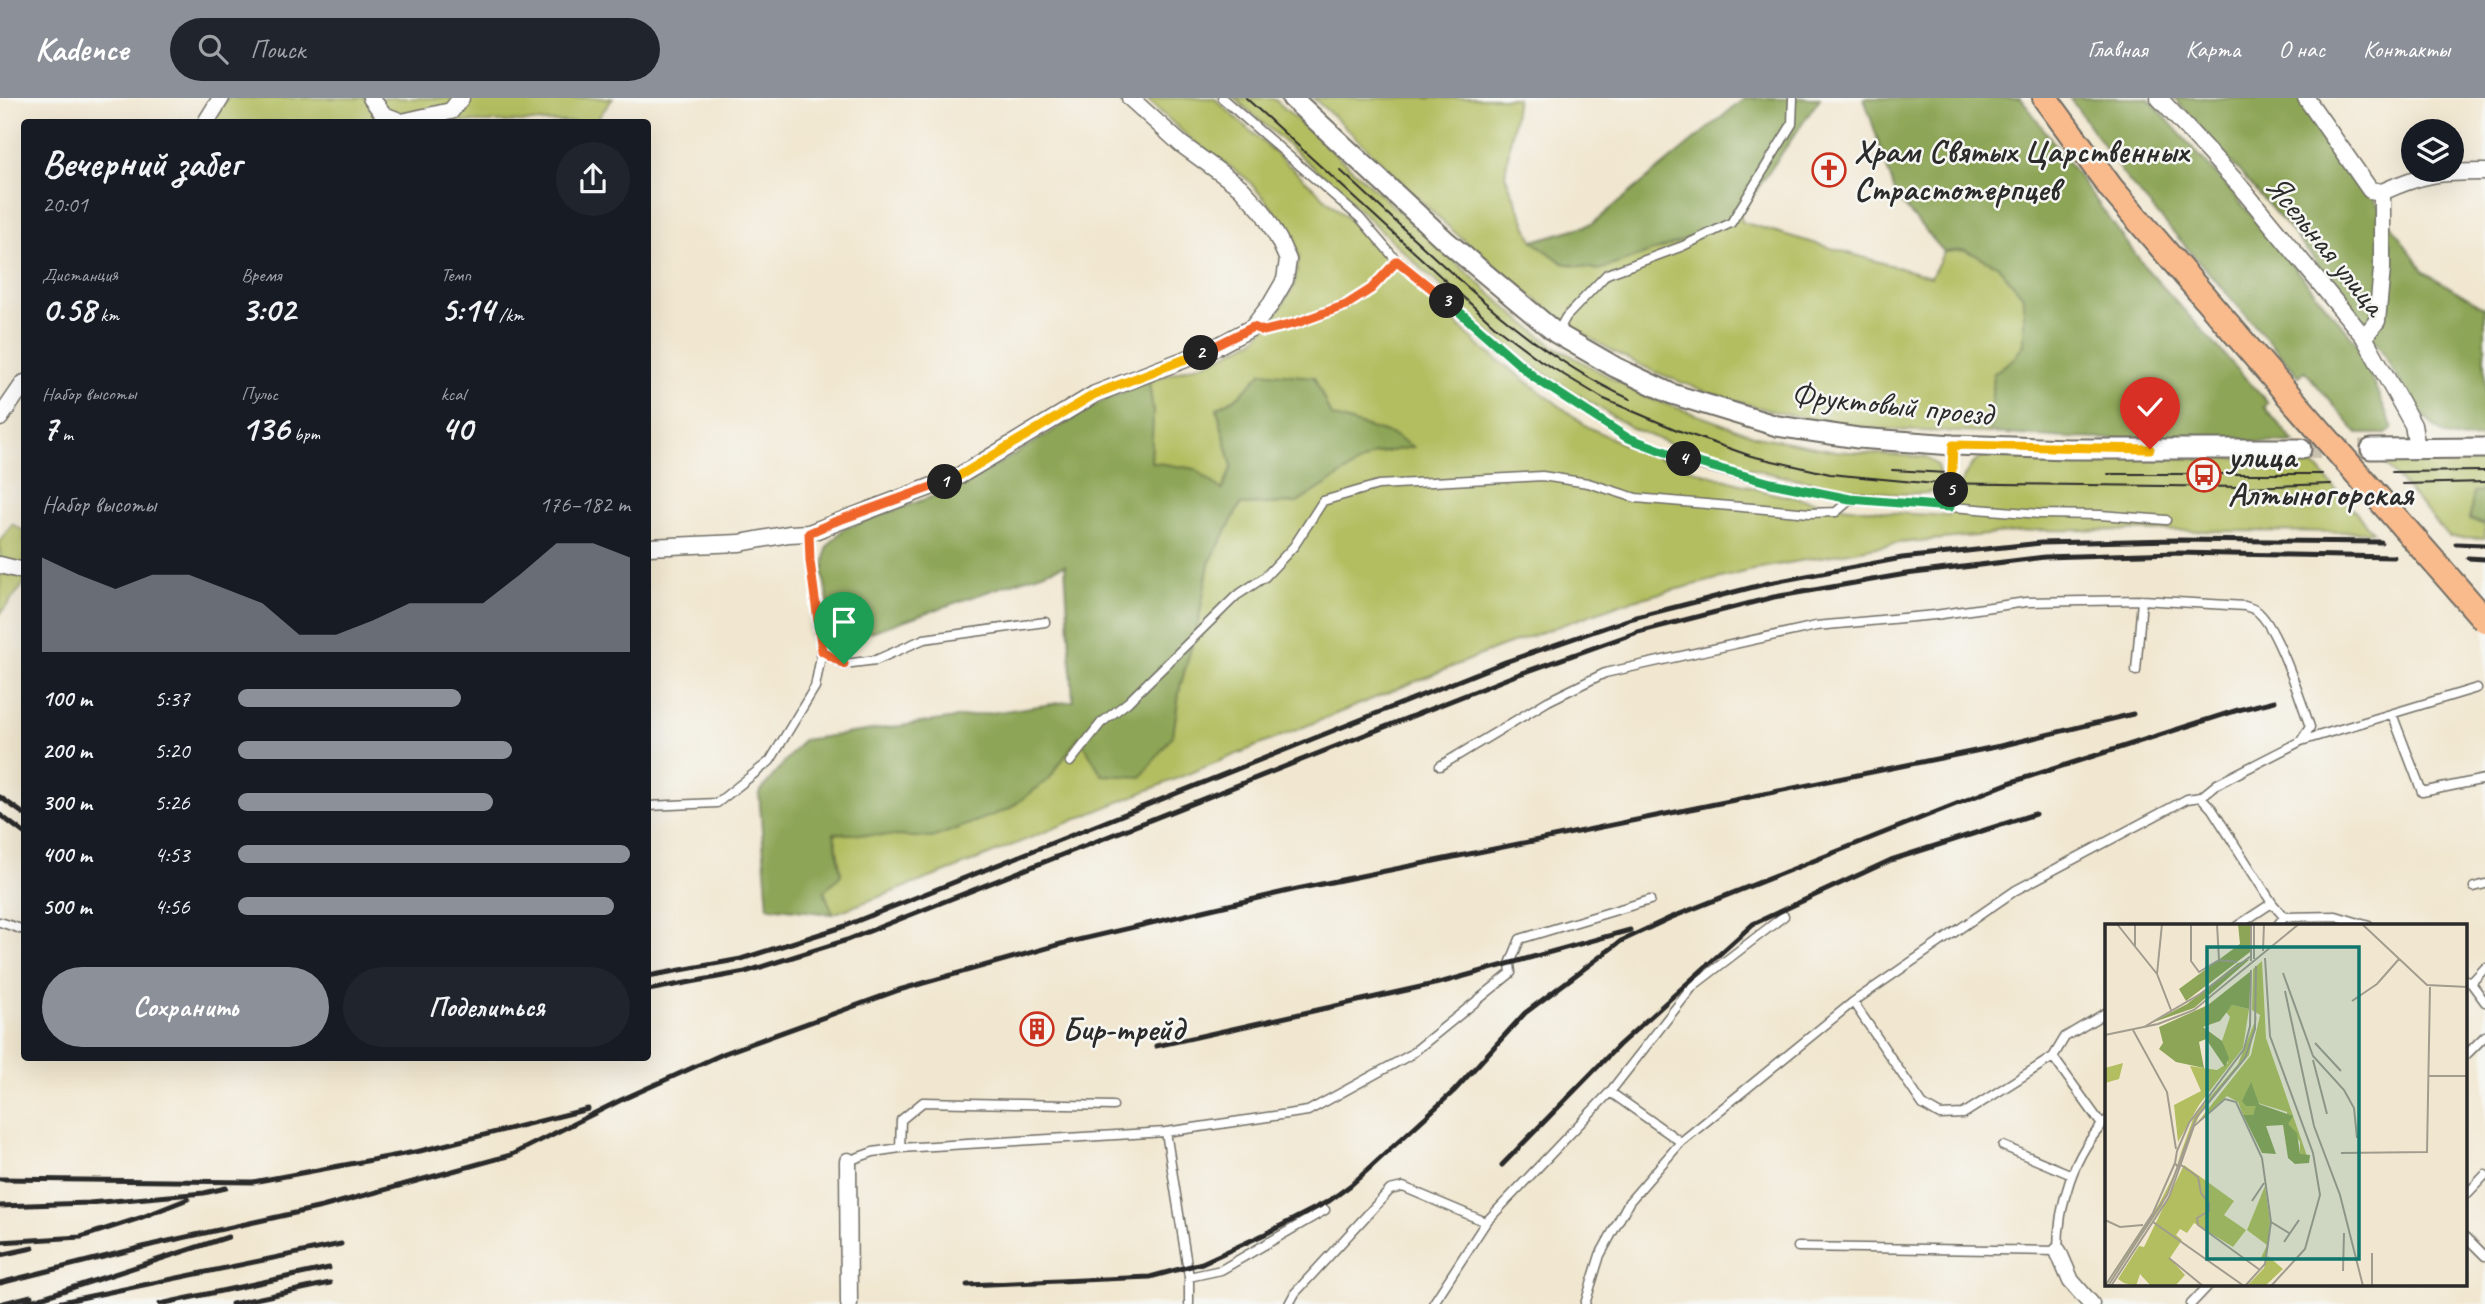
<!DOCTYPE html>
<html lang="ru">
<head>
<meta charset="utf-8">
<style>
	:root { --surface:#171b24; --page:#20242c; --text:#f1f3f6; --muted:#9ea1a6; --accent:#8c9099 }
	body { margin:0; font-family:Caveat,sans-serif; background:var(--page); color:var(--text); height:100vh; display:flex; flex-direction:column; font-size:26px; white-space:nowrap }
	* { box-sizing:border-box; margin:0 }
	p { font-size:23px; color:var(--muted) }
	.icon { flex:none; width:38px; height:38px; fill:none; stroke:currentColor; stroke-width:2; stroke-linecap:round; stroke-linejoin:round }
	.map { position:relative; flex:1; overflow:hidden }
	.side { position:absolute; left:21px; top:21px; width:630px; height:942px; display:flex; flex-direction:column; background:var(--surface); border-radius:7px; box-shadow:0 7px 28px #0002 }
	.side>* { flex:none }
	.controls { position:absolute; left:2401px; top:21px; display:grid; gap:14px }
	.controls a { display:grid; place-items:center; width:63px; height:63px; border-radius:50%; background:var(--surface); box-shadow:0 7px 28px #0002; font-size:35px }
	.pin { position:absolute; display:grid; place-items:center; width:60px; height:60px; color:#fff; margin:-72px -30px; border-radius:50% 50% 50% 0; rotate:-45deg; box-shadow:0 0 7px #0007 }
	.pin .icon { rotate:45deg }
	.km { position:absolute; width:35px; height:35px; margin:-18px; border-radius:50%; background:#222; color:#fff; font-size:19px; line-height:35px; text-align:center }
	.round { display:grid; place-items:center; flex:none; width:74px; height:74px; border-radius:37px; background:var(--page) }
	.summary { display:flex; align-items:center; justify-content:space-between; height:119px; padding:0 21px }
	h1 { font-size:38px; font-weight:700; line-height:52px }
	.figures { display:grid; grid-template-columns:repeat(3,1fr); gap:10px; height:119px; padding:7px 21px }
	.figures div { display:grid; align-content:center }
	.figures b { font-size:35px; font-weight:700 }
	.figures small { font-size:19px; font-weight:400 }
	.figures p { font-size:19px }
	.chart { height:196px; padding:14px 21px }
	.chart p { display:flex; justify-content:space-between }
	.chart svg { width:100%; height:126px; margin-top:7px; fill:var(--accent); opacity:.7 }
	.action { display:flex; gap:14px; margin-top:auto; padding:14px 21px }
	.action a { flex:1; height:80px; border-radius:42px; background:var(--accent); color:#fff; font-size:28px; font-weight:700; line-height:80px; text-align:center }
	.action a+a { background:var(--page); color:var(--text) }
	ul { padding:0 21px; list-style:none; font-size:23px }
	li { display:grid; grid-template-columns:112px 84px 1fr; align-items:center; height:52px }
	li i { height:18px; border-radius:9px; background:var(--accent) }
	header { display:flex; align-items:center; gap:42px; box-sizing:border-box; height:98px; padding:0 35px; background:var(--accent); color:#fff }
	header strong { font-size:33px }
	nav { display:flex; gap:38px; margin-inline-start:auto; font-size:24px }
	.search { width:490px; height:63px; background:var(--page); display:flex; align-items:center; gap:18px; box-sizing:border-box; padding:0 24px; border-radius:38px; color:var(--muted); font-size:26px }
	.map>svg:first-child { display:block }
	.green { fill:#b2be60; stroke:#6e7446; stroke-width:2 }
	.forest { fill:#8da556; stroke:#5c6840; stroke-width:2 }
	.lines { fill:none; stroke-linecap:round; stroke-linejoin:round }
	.tertiary-tunnel { stroke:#c9c1af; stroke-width:19; stroke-dasharray:19 10; stroke-linecap:butt }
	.service-casing { stroke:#706d65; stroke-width:11 }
	.minor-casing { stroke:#706d65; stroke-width:19 }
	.tertiary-casing { stroke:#706d65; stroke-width:23 }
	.primary-casing { stroke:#706d65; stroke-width:28 }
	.service { stroke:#fff; stroke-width:8 }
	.minor { stroke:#fff; stroke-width:16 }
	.tertiary { stroke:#fff; stroke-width:19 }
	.primary { stroke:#fabb8c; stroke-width:24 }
	.tram { stroke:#2b2b2b; stroke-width:2 }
	.rail { stroke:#2b2b2b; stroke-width:5 }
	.primary-bridge-casing { stroke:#706d65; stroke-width:28; stroke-linecap:butt }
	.primary-bridge { stroke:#fabb8c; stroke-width:24 }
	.split-1-casing { stroke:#fff; stroke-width:14 }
	.split-2-casing { stroke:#fff; stroke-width:14 }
	.split-3-casing { stroke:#fff; stroke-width:14 }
	.split-4-casing { stroke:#fff; stroke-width:14 }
	.split-5-casing { stroke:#fff; stroke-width:14 }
	.split-6-casing { stroke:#fff; stroke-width:14 }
	.split-1 { stroke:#f0652b; stroke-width:9 }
	.split-2 { stroke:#f5b400; stroke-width:9 }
	.split-3 { stroke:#f0652b; stroke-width:9 }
	.split-4 { stroke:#22a559; stroke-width:9 }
	.split-5 { stroke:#22a559; stroke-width:9 }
	.split-6 { stroke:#f5b400; stroke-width:9 }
	.labels { text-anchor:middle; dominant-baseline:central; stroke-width:5; stroke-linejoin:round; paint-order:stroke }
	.poi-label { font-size:33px; font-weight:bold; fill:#2b2b2b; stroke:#f6f6f2; text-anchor:start }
	.street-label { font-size:33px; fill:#2b2b2b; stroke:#f6f6f2 }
	.inset-road { fill:none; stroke:#a29c8e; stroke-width:2 }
	.view { fill:#0f766e; fill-opacity:0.15; stroke:#0f766e; stroke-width:3.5 }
	.inset-edge { fill:none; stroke:#2b2b2b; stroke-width:3.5 }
</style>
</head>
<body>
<header>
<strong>Kadence</strong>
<div class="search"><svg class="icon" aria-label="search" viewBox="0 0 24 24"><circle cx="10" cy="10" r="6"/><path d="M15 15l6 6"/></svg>Поиск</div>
<nav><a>Главная</a><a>Карта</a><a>О нас</a><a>Контакты</a></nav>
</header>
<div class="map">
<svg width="2485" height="1206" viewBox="0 0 2485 1206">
	<rect width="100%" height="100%" fill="#f6f6f2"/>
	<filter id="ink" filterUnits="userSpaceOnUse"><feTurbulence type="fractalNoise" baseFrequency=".0143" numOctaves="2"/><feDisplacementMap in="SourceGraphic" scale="14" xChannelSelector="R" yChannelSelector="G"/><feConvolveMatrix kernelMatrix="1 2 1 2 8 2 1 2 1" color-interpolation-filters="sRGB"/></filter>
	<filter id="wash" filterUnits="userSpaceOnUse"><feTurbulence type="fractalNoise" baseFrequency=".00686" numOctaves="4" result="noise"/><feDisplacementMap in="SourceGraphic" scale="28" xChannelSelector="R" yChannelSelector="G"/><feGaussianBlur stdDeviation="1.57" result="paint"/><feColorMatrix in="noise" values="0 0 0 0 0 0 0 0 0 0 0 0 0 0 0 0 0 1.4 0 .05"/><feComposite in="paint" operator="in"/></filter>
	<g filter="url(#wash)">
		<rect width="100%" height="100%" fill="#f1e7d0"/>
		<path class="green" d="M227,0h386l-18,24h-383z
			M1146,0h68l140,126 71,67 54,55 109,81 39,19 72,26 72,21 63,12 62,8 53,3c9,-20 14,-54 37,-60l323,3 64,73 -333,-2 -141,13 -138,25 -135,34 -128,46 -544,221 -121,45 -9,-23 17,-17 -7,-41 98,4 117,-58 30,-44h94l7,-48 18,-64 11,-59 31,-59 57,-2 77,-49 38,-7 -19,-12 -62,-19 -68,-44 -24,24 -22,12 15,59 -10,24 -28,-22 -43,-7 2,-49 -4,-32 67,-22 38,-19 24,-28 16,-26 5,-29 -11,-26 -20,-28 -21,-24 -59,-42z
			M1234,0h39l237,213 42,34 92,51 112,40 80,15 89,6 12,8 3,13 -5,12 -9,3 -28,1 -59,-7 -66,-13 -75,-18 -68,-29 -91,-57 -50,-38 -168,-158z
			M1313,0h204l-12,77 28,66 30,22 36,7 83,-29 58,-27 2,8 189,55 13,-25 21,-2 32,15 27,32v47l-10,14 -21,16 -3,59c-44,-2 -89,-1 -133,-6 -96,-13 -206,-46 -287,-102 -41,-29 -81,-62 -119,-96 -47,-42 -90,-90 -138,-131z
			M2380,360l105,1v32l-12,1 -3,26 15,7v13l-36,-1z
			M12,426l12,7v36l-24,-6v-20z
			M0,473l24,5v8l-24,30z"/>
		<path class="forest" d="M1745,0h75l-80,116 -58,27 -83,29 -36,-7 -30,-22 59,-17z
			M1864,0h157l124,169 123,136 -4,4 31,36 -227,-5 -78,-5 3,-59 21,-16 10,-14v-47l-27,-32 -32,-15 -21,2 -47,-54z
			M2070,0h78l84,94 124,150 37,86 -7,6h-28l-53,-63 -6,5 -174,-199z
			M2174,0h130l119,173 62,37v130c-12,0 -32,3 -42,-4 -33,-24 -53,-74 -77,-108 -59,-80 -126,-154 -192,-228z
			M1262,274l52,5 17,39 62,19 20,12 -39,7 -77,49 -57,2 -31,59 -11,59 -18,64 -7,48 -32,42 -39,-2 -23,-39 -30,43 -40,30 -77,29 -98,-5 7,42 -17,16 9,23 -65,-7 -9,-114 44,-53 270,-39 -8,-136 -229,79 -13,-70 4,-27 16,-18 121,-44 138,-84 47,-20 4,32 -2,49 44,7 27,21 10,-23 -15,-59 22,-12z
			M2485,393v34l-15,-6 3,-27z"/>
	</g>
	<g filter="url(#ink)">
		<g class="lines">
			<path class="tertiary-tunnel" d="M2301,351h70"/>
			<defs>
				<path id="service" d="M1222,0l138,120 37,43 28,21 110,96 91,59 69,27 76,19 80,16 189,15 60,1 66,5
					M1253,229l11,4 33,-8 49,-18 25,-16 26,-28
					M1557,235l9,-16 41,-43 76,-28 48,-23 61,-99 1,-26
					M1950,409l3,-60
					M822,553l22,13 32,-4 48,-21 121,-17
					M2136,573l6,-71
					M2392,616l30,78 63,-13
					M2301,643l176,-53
					M1070,664l31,-39 27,-21 108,-106 29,-19 29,-31 29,-45 55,-16 164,-9 46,7 48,15 174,15 26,-1 15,-13
					M1440,668l108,-65 57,-28 211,-47 119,-11 91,-13 116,-2 103,6c5,2 11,3 14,7 19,17 42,88 51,114l-9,14 -84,43 -16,13
					M648,708l69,-3 53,-42 45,-74 7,-36 -12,-90 -1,-28
					M2474,789l11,-3
					M2284,819l52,-1 33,10
					M0,824l24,8
					M2237,828l35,-23 12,14 -7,9
					M2466,882l5,3 14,19
					M2471,885l14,-15
					M1853,904l70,103 17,10 23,-1 90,-57
					M2466,957l19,-19
					M1610,994l71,50
					M2102,1027l-49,-68 12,-20 42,-25
					M1166,1034l142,-21 102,-56 101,-82 -1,-9 10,-25 130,-39
					M2003,1048l69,29
					M900,1050l1,-28 22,-18 190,4
					M848,1063l25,-9 27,-4 266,-16 23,145
					M2466,1097l19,-20
					M2466,1139l19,19
					M1798,1149l260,4c0,-45 15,-98 49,-131
					M1189,1206v-27l32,-7 104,-60
					M1289,1206l6,-11 95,-103 13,-3 83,35
					M1433,1206l53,-82 124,-130 83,-106 91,-70
					M1585,1206l15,-49 29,-53 52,-60 172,-140 163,-112 171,-91 14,-2 11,12 60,94
					M2191,1206l18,-19"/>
				<path id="minor" d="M371,0l13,17 18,7 49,-11 10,-13
					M2159,0l80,87 125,152 49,88 4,23
					M2306,0l64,92 12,2
					M206,24l15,-24
					M2382,94c42,-19 58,-20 103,-20
					M2364,239l13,-16 5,-52v-77
					M0,320l24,-35
					M648,449l92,-4 49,-9 20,-1 150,-57 136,-82 117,-45 41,-22 18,-23 14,-24 3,-20 -9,-20 -16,-28 -23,-25 -59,-43 -51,-46
					M0,467l24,6
					M848,1063l1,143
					M2058,1153l13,30 20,23"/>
				<path id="tertiary" d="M1292,0l153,142 111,93 59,34 57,27 105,32 81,12 95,7 115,4h233
					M2371,351l114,-1"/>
				<path id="primary" d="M2045,0l66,90 173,202"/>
			</defs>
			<use href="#service" class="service-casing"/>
			<use href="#minor" class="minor-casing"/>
			<use href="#tertiary" class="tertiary-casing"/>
			<use href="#primary" class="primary-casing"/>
			<use href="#service" class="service"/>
			<use href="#minor" class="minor"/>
			<use href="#tertiary" class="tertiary"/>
			<use href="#primary" class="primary"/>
			<path class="tram" d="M1246,0l251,230 44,33 63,38 73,31 74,26 79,18 95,9 321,4 85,-3
				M1340,72c89,80 180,179 290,229
				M1892,372l55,3
				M2392,374l93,-1
				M2108,376h214
				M2402,386l83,-2"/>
			<path class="rail" d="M2456,446l29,1
				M2468,460l17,1
				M0,699l24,17
				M0,717l24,18
				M648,878l93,-17 101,-32 663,-265 128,-44 136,-35 133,-25 139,-15 134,-3 206,2
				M648,892l97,-18 102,-32 664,-263 127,-45 136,-35 132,-23 139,-17 131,-4 218,4
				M1156,948l287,-64 187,-52
				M1502,1067l117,-120 134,-121 138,-64 144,-46
				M0,1081l253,3 167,-31 168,-42
				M0,1108l89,-3 115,-10 22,-5
				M0,1144l81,-5 59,-19 48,-19
				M0,1157l33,-7
				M0,1185l155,-39 167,-37 189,-52 110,-55 104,-47 174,-63 162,-46 236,-55 703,-143 133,-32
				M967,1187l183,-8 52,-14 63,-29 64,-33 22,-16 103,-94 71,-78 96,-72 49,-23 339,-135 229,-73 37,-9
				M0,1206l31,-8
				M22,1206l206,-67
				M52,1206l289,-60
				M160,1206l169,-36
				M232,1206l98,-21"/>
			<defs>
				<path id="primary-bridge" d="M2284,292l201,230"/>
			</defs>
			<use href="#primary-bridge" class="primary-bridge-casing"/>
			<use href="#primary-bridge" class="primary-bridge"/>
		</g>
	</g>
	<g class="lines" filter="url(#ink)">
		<defs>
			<path id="split-1" d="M844,566l-22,-13 -12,-90 -1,-28 25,-11 111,-40"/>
			<path id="split-2" d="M945,384l14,-6 136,-82 106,-41"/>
			<path id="split-3" d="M1201,255l52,-26 11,4 33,-8 49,-18 25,-16 26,-28 50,40"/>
			<path id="split-4" d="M1447,203l88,77 91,59 58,22"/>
			<path id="split-5" d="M1684,361l87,24 79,16 100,8 1,-17"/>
			<path id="split-6" d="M1951,392l2,-45 197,4"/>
		</defs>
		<use href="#split-1" class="split-1-casing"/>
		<use href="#split-2" class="split-2-casing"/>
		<use href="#split-3" class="split-3-casing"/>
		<use href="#split-4" class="split-4-casing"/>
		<use href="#split-5" class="split-5-casing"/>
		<use href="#split-6" class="split-6-casing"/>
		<use href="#split-1" class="split-1"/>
		<use href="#split-2" class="split-2"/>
		<use href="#split-3" class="split-3"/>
		<use href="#split-4" class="split-4"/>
		<use href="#split-5" class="split-5"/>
		<use href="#split-6" class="split-6"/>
	</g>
	<defs>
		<symbol id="church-ring" viewBox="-11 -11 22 22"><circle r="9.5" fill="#f6f6f2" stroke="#c8321e" stroke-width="1.5"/><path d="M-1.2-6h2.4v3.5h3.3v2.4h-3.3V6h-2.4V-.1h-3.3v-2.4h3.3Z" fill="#c8321e"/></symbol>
		<symbol id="bus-ring" viewBox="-11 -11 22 22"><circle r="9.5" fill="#f6f6f2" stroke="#c8321e" stroke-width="1.5"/><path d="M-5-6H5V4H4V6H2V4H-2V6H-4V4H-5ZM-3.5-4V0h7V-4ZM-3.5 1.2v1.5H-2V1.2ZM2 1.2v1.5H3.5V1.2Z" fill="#c8321e"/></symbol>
		<symbol id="building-ring" viewBox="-11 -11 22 22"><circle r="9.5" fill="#f6f6f2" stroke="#c8321e" stroke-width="1.5"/><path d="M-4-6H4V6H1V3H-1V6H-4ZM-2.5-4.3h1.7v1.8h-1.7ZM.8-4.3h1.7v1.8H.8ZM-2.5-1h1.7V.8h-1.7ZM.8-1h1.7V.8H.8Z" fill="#c8321e"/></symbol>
	</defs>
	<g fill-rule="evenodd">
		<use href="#church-ring" x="1810" y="53" width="38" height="38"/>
		<use href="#bus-ring" x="2185" y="358" width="38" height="38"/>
		<use href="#building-ring" x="1018" y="912" width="38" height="38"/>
	</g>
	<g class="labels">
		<g class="poi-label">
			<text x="1854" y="53">Храм Святых Царственных<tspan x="1854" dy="38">Страстотерпцев</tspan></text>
			<text x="2228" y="358">улица<tspan x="2228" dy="38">Алтыногорская</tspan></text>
			<text x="1062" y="931">Бир-трейд</text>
		</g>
		<g class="street-label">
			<text transform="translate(2326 147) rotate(51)">Ясельная улица</text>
			<text transform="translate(1892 306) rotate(6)">Фруктовый проезд</text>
		</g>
	</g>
	<g transform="translate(2105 826)">
		<rect width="362" height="362" fill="#f1e7d0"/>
		<path d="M157,37l4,77 41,118 -7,-1v-13l-13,-18v-12l-29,-9 -8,-19 -3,8 10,14 -4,9h-10l-5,-13 -11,-6 -30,27 54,-68 9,-40 -8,-5 1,-41zM127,81l17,4 -6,39 -44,57 -21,37 -4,-37 27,-14 -11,-25 27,4 11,-7 -6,-22 8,-24 -4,-5zM152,92l-8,39 -48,57 -24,52 17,-48 44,-52zM18,139l-4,16 -14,4v-15zM79,241l50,36 -10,14 22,15 -13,17 -39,-24 -7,10 -7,-4 -4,6 6,5 -12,18 15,17 -10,11h-24l-11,-12 -4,12 -12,-3 -6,-4 21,-33 5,1zM72,245l-15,37 -56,80 53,-82zM160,262l5,35 -1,21 -4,19 -4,-3 6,-13 -20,-15zM163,332l15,13 -18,17h-18l17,-18z" fill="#b2be60"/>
		<path d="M133,0h12v28l-64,49 -7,-12 61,-45zM145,35l-56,49 -43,15 36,-19 51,-41zM146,47l-2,38 -17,-4 -12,16 -17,6 19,14 7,17 -4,9 -19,-28 -7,3 5,26 -28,-6 -17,-13 4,-6 -4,-16 49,-22zM146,158l8,22 34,12 -5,8 9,9 3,21 10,1 -1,8 -14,1 -7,-6 -5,-33 -17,1 10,28 -14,-1 -19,-38h10l3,-9h-10l-4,-5z" fill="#8da556"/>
		<path class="inset-road" d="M12,0l40,50 14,36M30,0v22M86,0v37l8,11 20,-12 18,2M112,0l2,36M146,0v37M149,0v35M257,0l65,61 41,2M158,27l1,-27M160,34l5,78 43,117 7,42 -15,54 -34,37M178,49l30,83 31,34 10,18 3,30M52,50l5,-50M180,67l29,135 26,69 23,91M247,77l25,-17 22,-25M39,103l56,-33 51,-38M28,106l34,62 9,57M0,111l53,-11 36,-14 105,-86M210,119l26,28M208,136l14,54M324,152h39M236,229l86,-1 3,-165M76,241l17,12 3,16 8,10v8l-12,7 1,7 62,45M74,245l15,-43 31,-27 11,3 26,56 9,64 -6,42 -20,22M147,277l12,-18M0,296l15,7 23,-2M48,298l91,64M166,298l18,11M179,318l15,-22M64,334l34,28M238,347l1,-38M0,362l48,-73 22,-50M3,362l59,-91 29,-77 49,-60 10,-29 1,-63M6,362l58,-89 10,-28 -4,-6 2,-12 12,-28 55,-74 6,-23 1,-56M267,362v-33"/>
		<path class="view" d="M102,23h152v312h-152z"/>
		<rect width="362" height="362" class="inset-edge"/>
	</g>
</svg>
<div class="controls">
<a><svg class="icon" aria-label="layers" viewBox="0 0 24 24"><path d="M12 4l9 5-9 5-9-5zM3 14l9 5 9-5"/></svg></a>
</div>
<div class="pin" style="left:844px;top:566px;background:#1e9e55"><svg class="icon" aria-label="arrive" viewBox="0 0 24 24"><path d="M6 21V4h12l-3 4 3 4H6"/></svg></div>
<div class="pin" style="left:2150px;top:351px;background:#d93025"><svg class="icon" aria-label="check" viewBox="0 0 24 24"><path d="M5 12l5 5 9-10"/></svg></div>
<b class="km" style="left:945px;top:384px">1</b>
<b class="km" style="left:1201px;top:255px">2</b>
<b class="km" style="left:1447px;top:203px">3</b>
<b class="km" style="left:1684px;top:361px">4</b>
<b class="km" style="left:1951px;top:392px">5</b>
<section class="side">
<div class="summary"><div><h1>Вечерний забег</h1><p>20:01</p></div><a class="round"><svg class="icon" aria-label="share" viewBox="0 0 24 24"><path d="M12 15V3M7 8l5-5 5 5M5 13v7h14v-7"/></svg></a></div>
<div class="figures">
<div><p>Дистанция</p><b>0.58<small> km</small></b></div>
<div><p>Время</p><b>3:02</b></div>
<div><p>Темп</p><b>5:14<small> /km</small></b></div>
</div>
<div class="figures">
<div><p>Набор высоты</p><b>7<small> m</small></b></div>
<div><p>Пульс</p><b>136<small> bpm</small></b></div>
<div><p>kcal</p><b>40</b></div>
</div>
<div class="chart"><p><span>Набор высоты</span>176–182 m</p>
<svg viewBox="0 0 160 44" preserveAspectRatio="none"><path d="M0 44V11L10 17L20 22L30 17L40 17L50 22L60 27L70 38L80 38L90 33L100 27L110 27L120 27L130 17L140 6L150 6L160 11V44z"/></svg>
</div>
<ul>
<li><b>100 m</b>5:37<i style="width:57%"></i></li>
<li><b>200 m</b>5:20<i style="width:70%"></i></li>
<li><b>300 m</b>5:26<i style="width:65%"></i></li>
<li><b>400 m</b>4:53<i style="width:100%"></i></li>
<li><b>500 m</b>4:56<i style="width:96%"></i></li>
</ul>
<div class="action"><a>Сохранить</a><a>Поделиться</a></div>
</section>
</div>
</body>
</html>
